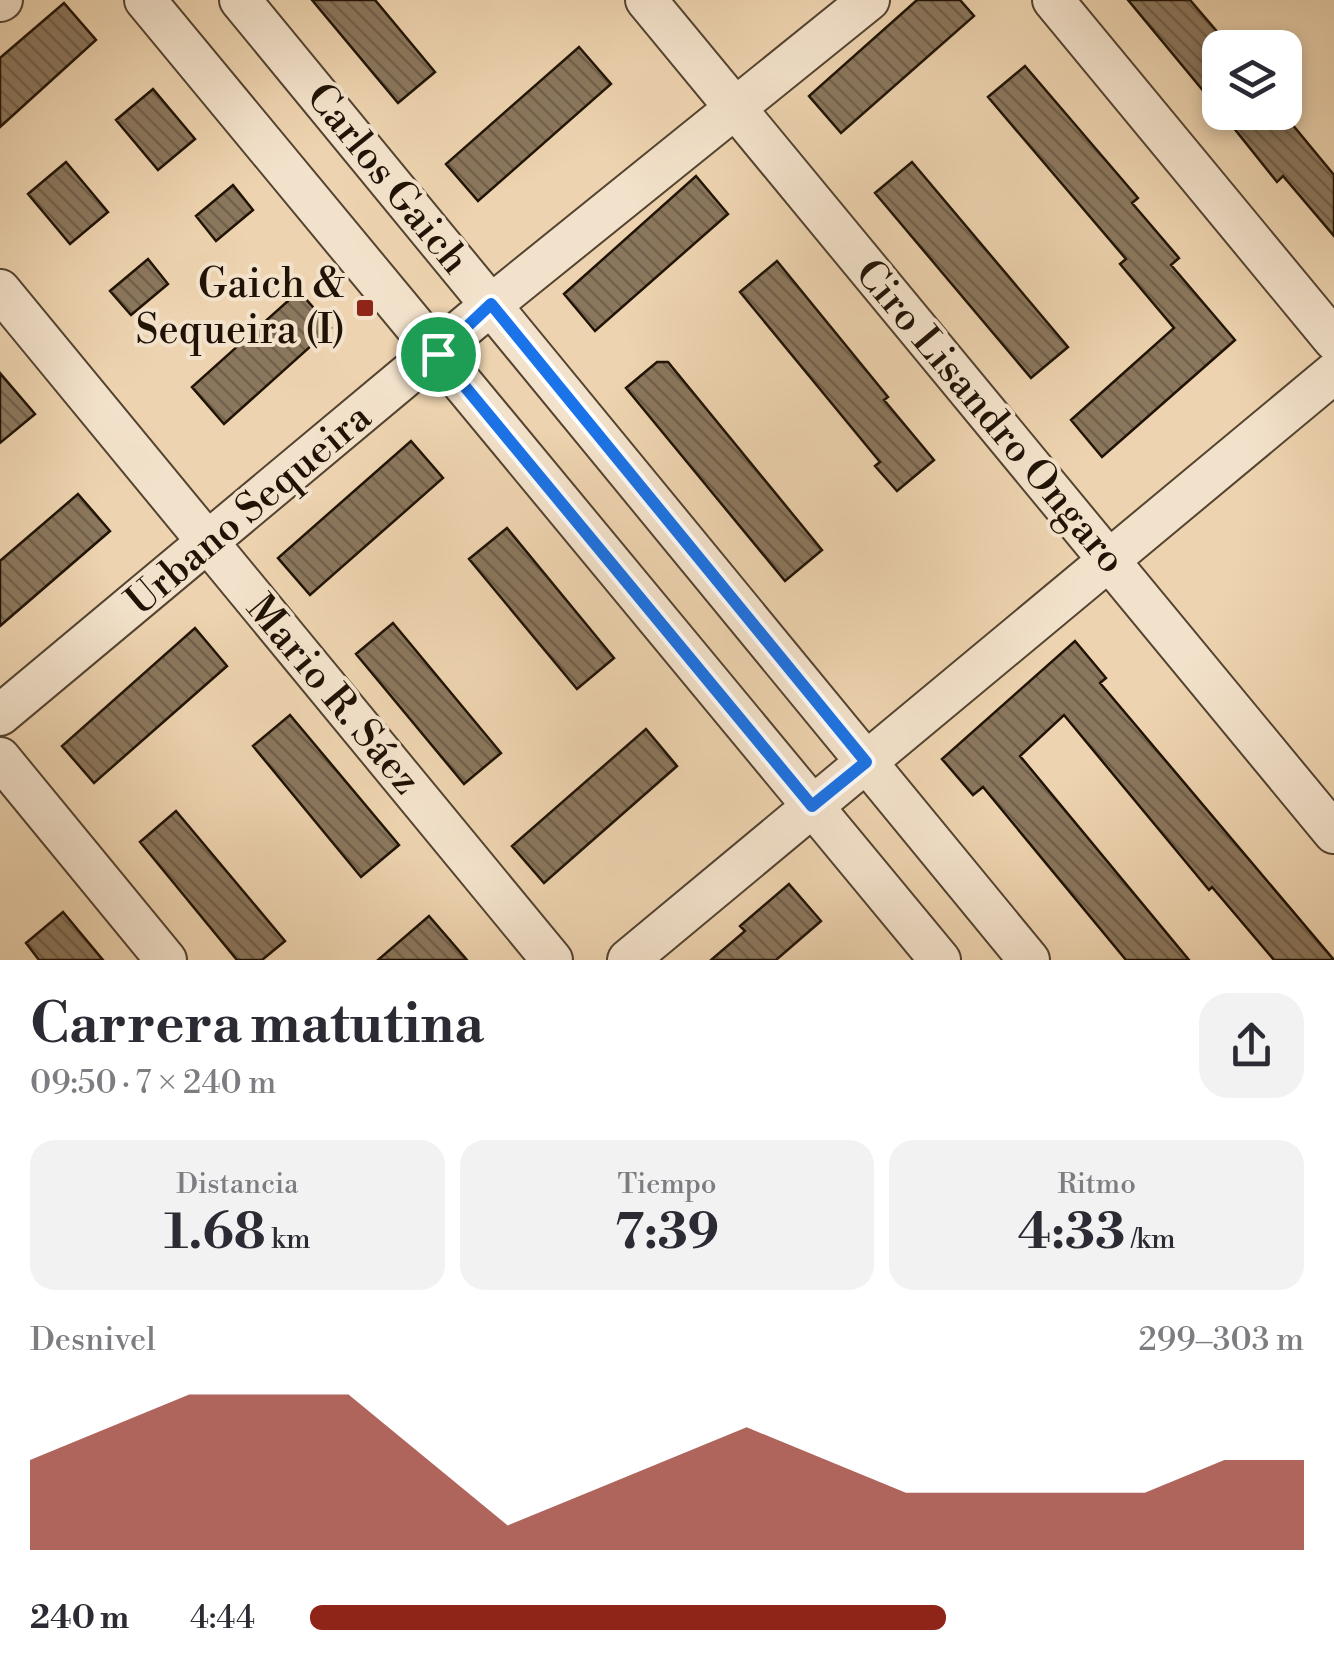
<!DOCTYPE html>
<html lang="es">
<head>
<meta charset="utf-8">
<style>
	:root { --surface:#fff; --page:#f2f2f3; --text:#2b2b33; --muted:#7c7c81; --accent:#8f2418 }
	body { margin:0; font-family:"Libre Bodoni",serif; background:var(--page); color:var(--text); height:100vh; display:flex; flex-direction:column; font-size:38px; white-space:nowrap }
	* { box-sizing:border-box; margin:0 }
	p { font-size:32px; color:var(--muted) }
	.icon { flex:none; width:55px; height:55px; fill:none; stroke:currentColor; stroke-width:2; stroke-linecap:round; stroke-linejoin:round }
	.map { position:relative; height:960px; overflow:hidden }
	.drawer { display:flex; flex-direction:column; background:var(--surface); flex:1 }
	.drawer>* { flex:none }
	.controls { position:absolute; left:1202px; top:30px; display:grid; gap:20px }
	.controls a { display:grid; place-items:center; width:100px; height:100px; border-radius:20px; background:var(--surface); box-shadow:0 5px 15px #0003; font-size:50px }
	.pin { position:absolute; display:grid; place-items:center; width:85px; height:85px; color:#fff; margin:-42px; border:5px solid #fff; border-radius:50%; box-shadow:0 2px 10px #0007 }
	.round { display:grid; place-items:center; flex:none; width:105px; height:105px; border-radius:30px; background:var(--page) }
	.summary { display:flex; align-items:center; justify-content:space-between; height:170px; padding:0 30px }
	h1 { font-size:55px; font-weight:800; line-height:75px }
	.metrics { display:grid; grid-template-columns:repeat(3,1fr); gap:15px; height:170px; padding:10px 30px }
	.metrics div { display:grid; align-content:center; border-radius:25px; background:var(--page); text-align:center }
	.metrics b { font-size:50px; font-weight:800 }
	.metrics small { font-size:28px; font-weight:400 }
	.metrics p { font-size:28px }
	.chart { height:280px; padding:20px 30px }
	.chart p { display:flex; justify-content:space-between }
	.chart svg { width:100%; height:180px; margin-top:10px; fill:var(--accent); opacity:.7 }
	ul { padding:0 30px; list-style:none; font-size:32px }
	li { display:grid; grid-template-columns:160px 120px 1fr; align-items:center; height:75px }
	li i { height:25px; border-radius:12px; background:var(--accent) }
	.map>svg:first-child { display:block }
	.building { fill:url(#building-back-hatch); stroke:#201305; stroke-width:2.5 }
	.lines { fill:none; stroke-linecap:round; stroke-linejoin:round }
	.minor-casing { stroke:#534330; stroke-width:44 }
	.minor { stroke:#f3e2cb; stroke-width:40 }
	.route-casing { stroke:#fff; stroke-width:20 }
	.route { stroke:#1a73e8; stroke-width:12 }
	.poi-dot { fill:#8f2418; stroke:#f3e2cb; stroke-width:4 }
	.labels { text-anchor:middle; dominant-baseline:central; stroke-width:8; stroke-linejoin:round; paint-order:stroke }
	.street-label { font-size:40px; fill:#201305; stroke:#f3e2cb }
	.poi-label { font-size:40px; fill:#201305; stroke:#f3e2cb; text-anchor:end }
</style>
</head>
<body>
<div class="map">
<svg width="1334" height="960" viewBox="0 0 1334 960">
	<defs>
		<pattern id="building-back-hatch" width="6" height="6" patternUnits="userSpaceOnUse" patternTransform="scale(2.5)"><rect width="6" height="6" fill="#8b775d"/><path d="M-1 5l2 2M0 0l6 6M5-1l2 2" fill="none" stroke="#71604b"/></pattern>
	</defs>
	<rect width="100%" height="100%" fill="#edd3af"/>
	<filter id="stains"><feTurbulence type="fractalNoise" baseFrequency=".002" numOctaves="4"/><feColorMatrix values="0 0 0 0 .2 0 0 0 0 .09 0 0 0 0 .02 0 0 0 .5 -.17"/></filter>
	<radialGradient id="worn" r=".72"><stop offset=".6" stop-color="#630" stop-opacity="0"/><stop offset="1" stop-color="#630" stop-opacity=".3"/></radialGradient>
	<path class="building" d="M312,0h63l60,72 -37,31z
		M917,0h43l14,16 -133,117 -32,-37z
		M1128,0h62l30,35v76z
		M64,3l32,37 -96,87v-69z
		M579,47l32,37 -133,117 -32,-37z
		M1025,66l113,132 -6,5 47,55 -8,7 64,75 -133,117 -31,-37 103,-92 -54,-64 6,-5 -138,-162z
		M153,89l42,50 -37,31 -42,-50z
		M1221,112h61l52,63v61l-51,-60 -6,6z
		M66,162l42,50 -38,32 -42,-50z
		M912,162l156,185 -37,31 -156,-185z
		M696,176l32,38 -133,117 -31,-37z
		M233,185l20,25 -37,31 -20,-25z
		M148,259l20,25 -37,31 -21,-24z
		M777,261l111,136 -4,3 50,60 -37,31 -22,-25 5,-4 -140,-170z
		M299,291l32,37 -107,96 -32,-37z
		M657,362h11l154,188 -37,31 -159,-193z
		M0,373l35,41 -35,29z
		M411,441l32,37 -133,117 -32,-37z
		M78,494l32,37 -110,95v-65z
		M507,528l107,130 -37,31 -108,-130z
		M393,623l108,130 -37,31 -108,-130z
		M195,628l32,38 -133,117 -32,-37z
		M1075,641l31,37 -6,5 234,277h-60l-62,-73 -3,3 -145,-175 -44,41 169,204h-63l-143,-173 -10,8 -31,-36z
		M290,715l109,130 -38,32 -108,-131z
		M646,729l31,37 -133,117 -32,-37z
		M176,811l109,130 -23,19h-25l-97,-118z
		M789,884l32,37 -45,39h-65l34,-29 -5,-5z
		M63,912l40,48h-64l-13,-17z
		M429,916l38,44h-89z"/>
	<g class="lines">
		<defs>
			<path id="minor" d="M145,0l795,960
				M240,0l789,960
				M646,0l688,833
				M1053,0l281,340
				M0,1l2,-1
				M0,290l552,670
				M0,715l491,-410 378,-305
				M0,758l166,202
				M628,960l706,-587"/>
		</defs>
		<use href="#minor" class="minor-casing"/>
		<use href="#minor" class="minor"/>
	</g>
	<g class="lines">
		<defs>
			<path id="route" d="M491,304l375,458 -54,44 -374,-452z"/>
		</defs>
		<use href="#route" class="route-casing"/>
		<use href="#route" class="route"/>
	</g>
	<rect class="poi-dot" x="355" y="298" width="20" height="20" rx="5"/>
	<g class="labels">
		<g class="street-label">
			<text transform="translate(387 179) rotate(51)">Carlos Gaich</text>
			<text transform="translate(990 417) rotate(50)">Ciro Lisandro Ongaro</text>
			<text transform="translate(249 510) rotate(-40)">Urbano Sequeira</text>
			<text transform="translate(333 695) rotate(50)">Mario R. Sáez</text>
		</g>
		<g class="poi-label">
			<text x="345" y="285">Gaich &amp;<tspan x="345" dy="46">Sequeira (I)</tspan></text>
		</g>
	</g>
	<rect width="100%" height="100%" filter="url(#stains)"/>
	<rect width="100%" height="100%" fill="url(#worn)"/>
</svg>
<div class="controls">
<a><svg class="icon" aria-label="layers" viewBox="0 0 24 24"><path d="M12 4l9 5-9 5-9-5zM3 14l9 5 9-5"/></svg></a>
</div>
<div class="pin" style="left:438px;top:354px;background:#1e9e55"><svg class="icon" aria-label="arrive" viewBox="0 0 24 24"><path d="M6 21V4h12l-3 4 3 4H6"/></svg></div>
</div>
<section class="drawer">
<div class="summary"><div><h1>Carrera matutina</h1><p>09:50 · 7 × 240 m</p></div><a class="round"><svg class="icon" aria-label="share" viewBox="0 0 24 24"><path d="M12 15V3M7 8l5-5 5 5M5 13v7h14v-7"/></svg></a></div>
<div class="metrics">
<div><p>Distancia</p><b>1.68<small> km</small></b></div>
<div><p>Tiempo</p><b>7:39</b></div>
<div><p>Ritmo</p><b>4:33<small> /km</small></b></div>
</div>
<div class="chart"><p><span>Desnivel</span>299–303 m</p>
<svg viewBox="0 0 160 44" preserveAspectRatio="none"><path d="M0 44V22L10 14L20 6L30 6L40 6L50 22L60 38L70 30L80 22L90 14L100 22L110 30L120 30L130 30L140 30L150 22L160 22V44z"/></svg>
</div>
<ul>
<li><b>240 m</b>4:44<i style="width:64%"></i></li>
</ul>
</section>
</body>
</html>
